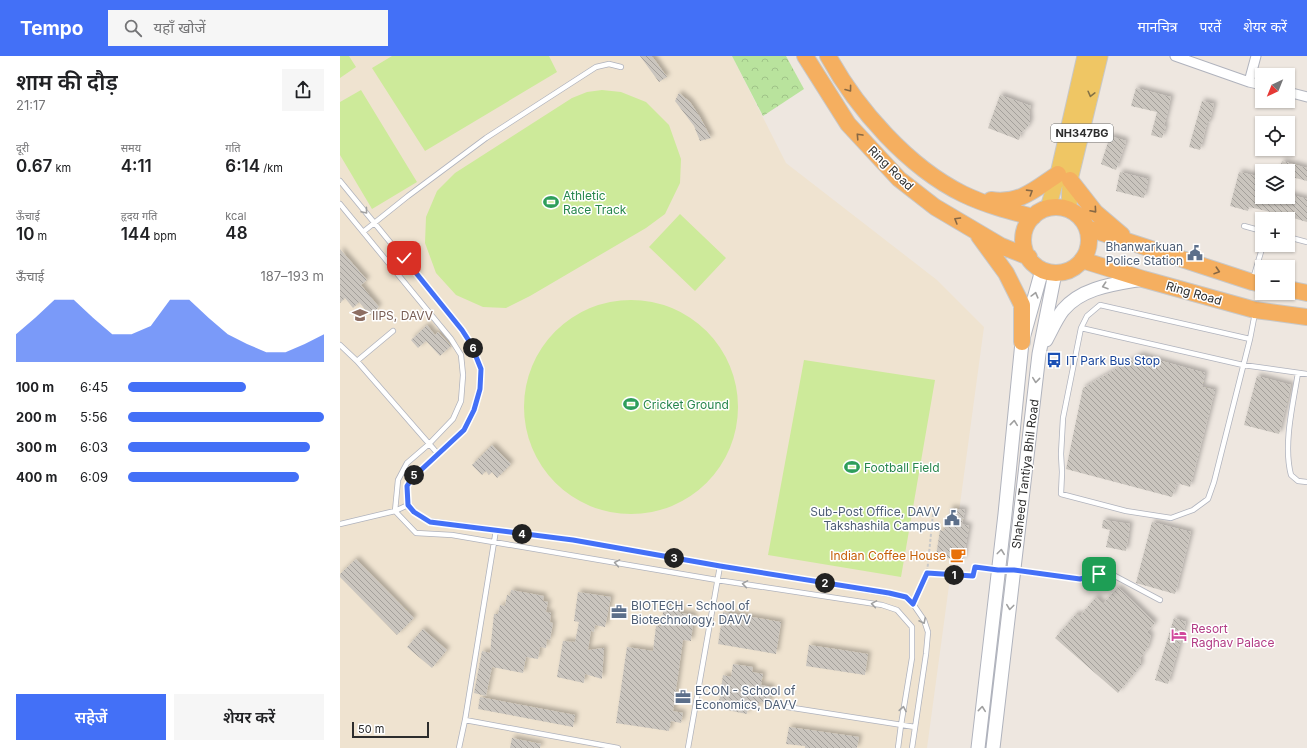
<!DOCTYPE html>
<html lang="hi">
<head>
<meta charset="utf-8">
<style>
	:root { --surface:#fff; --page:#f6f6f6; --text:#202124; --muted:#757577; --accent:#4370f7 }
	body { margin:0; font-family:Inter,"Noto Sans Devanagari",sans-serif; background:var(--page); color:var(--text); height:100vh; display:flex; flex-direction:column; font-size:15px; white-space:nowrap }
	* { box-sizing:border-box; margin:0 }
	p { font-size:13px; color:var(--muted) }
	.icon { flex:none; width:22px; height:22px; fill:none; stroke:currentColor; stroke-width:2; stroke-linecap:round; stroke-linejoin:round }
	.map { position:relative; flex:1; overflow:hidden }
	.details { display:flex; flex-direction:column; background:var(--surface); width:340px }
	.details>* { flex:none }
	.needle { width:26px; rotate:223deg }
	.tools { position:absolute; left:915px; top:12px; display:grid; gap:8px }
	.tools a { display:grid; place-items:center; width:40px; height:40px; border-radius:0px; background:var(--surface); box-shadow:0 1px 3px #0004; font-size:20px }
	.scale { position:absolute; left:12px; bottom:10px; width:77px; box-sizing:border-box; padding-left:4px; border:2px solid #2d2d2d; border-top:0; font-size:11px; line-height:14px; white-space:nowrap; color:#2d2d2d; -webkit-text-stroke:3px #fff; paint-order:stroke }
	.pin { position:absolute; display:grid; place-items:center; width:34px; height:34px; color:#fff; margin:-17px; border-radius:8px; box-shadow:0 2px 6px #0006 }
	.km { position:absolute; width:20px; height:20px; margin:-10px; border-radius:50%; background:#222; color:#fff; font-size:11px; line-height:20px; text-align:center }
	.round { display:grid; place-items:center; flex:none; width:42px; height:42px; border-radius:0px; background:var(--page) }
	.headline { display:flex; align-items:center; justify-content:space-between; height:68px; padding:0 16px }
	h1 { font-size:22px; font-weight:600; line-height:30px }
	.metrics { display:grid; grid-template-columns:repeat(3,1fr); gap:6px; height:68px; padding:4px 16px }
	.metrics div { display:grid; align-content:center }
	.metrics b { font-size:17px; font-weight:600 }
	.metrics small { font-size:11px; font-weight:400 }
	.metrics p { font-size:11px }
	.chart { height:112px; padding:8px 16px }
	.chart p { display:flex; justify-content:space-between }
	.chart svg { width:100%; height:72px; margin-top:4px; fill:var(--accent); opacity:.7 }
	.button { display:flex; gap:8px; margin-top:auto; padding:8px 16px }
	.button a { flex:1; height:46px; border-radius:0px; background:var(--accent); color:#fff; font-size:16px; font-weight:600; line-height:46px; text-align:center }
	.button a+a { background:var(--page); color:var(--text) }
	ul { padding:0 16px; list-style:none; font-size:13px }
	li { display:grid; grid-template-columns:64px 48px 1fr; align-items:center; height:30px }
	li i { height:10px; border-radius:5px; background:var(--accent) }
	header { display:flex; align-items:center; gap:24px; box-sizing:border-box; height:56px; padding:0 20px; background:var(--accent); color:#fff }
	header strong { font-size:19px }
	nav { display:flex; gap:22px; margin-inline-start:auto; font-size:14px }
	.search { width:280px; height:36px; background:var(--page); display:flex; align-items:center; gap:10px; box-sizing:border-box; padding:0 14px; border-radius:0px; color:var(--muted); font-size:15px }
	main { display:flex; flex:1; min-height:0 }
	.map>svg:first-child { display:block }
	.education { fill:#efe3d0 }
	.forest { fill:url(#forest-crowns) }
	.pitch { fill:#cdea9a }
	.building { fill:url(#building-back-hatch); filter:url(#shadow) }
	.lines { fill:none; stroke-linecap:round; stroke-linejoin:round }
	.service-casing { stroke:#b0b3bd; stroke-width:6 }
	.minor-casing { stroke:#b0b3bd; stroke-width:11 }
	.secondary-casing { stroke:#b0b3bd; stroke-width:15 }
	.primary-casing { stroke:#c8c8c8; stroke-width:17 }
	.trunk-casing { stroke:#c8c8c8; stroke-width:18 }
	.path { stroke:#c8c8c8; stroke-width:2; stroke-dasharray:3 2; stroke-linecap:butt }
	.service { stroke:#fff; stroke-width:4.5 }
	.minor { stroke:#fff; stroke-width:9 }
	.secondary { stroke:#fff; stroke-width:13 }
	.primary { stroke:#efc664; stroke-width:15 }
	.trunk { stroke:#f5af60; stroke-width:16 }
	.oneway { stroke:#876844 }
	.oneway2 { stroke:#847246 }
	.oneway3 { stroke:#a0a0a0 }
	.route-casing { stroke:#fff; stroke-width:8 }
	.route { stroke:#4370f7; stroke-width:5 }
	.labels { text-anchor:middle; dominant-baseline:central; stroke-width:3; stroke-linejoin:round; paint-order:stroke }
	.shield { fill:#fff; stroke:#6c6c6c; stroke-width:1 }
	.shield-label { font-size:11px; font-weight:bold; fill:#2d2d2d }
	.street-label { font-size:12px; fill:#2d2d2d; stroke:#fff }
	.leisure-label { font-size:12px; fill:#27864d; stroke:#fff; text-anchor:start }
	.service-label { font-size:12px; fill:#4e5e75; stroke:#fff; text-anchor:end }
	.education-label { font-size:12px; fill:#785e54; stroke:#fff; text-anchor:start }
	.transit-label { font-size:12px; fill:#164399; stroke:#fff; text-anchor:start }
	.food-label { font-size:12px; fill:#c56008; stroke:#fff; text-anchor:end }
	.hotel-label { font-size:12px; fill:#b23c85; stroke:#fff; text-anchor:start }
</style>
</head>
<body>
<header>
<strong>Tempo</strong>
<div class="search"><svg class="icon" aria-label="search" viewBox="0 0 24 24"><circle cx="10" cy="10" r="6"/><path d="M15 15l6 6"/></svg>यहाँ खोजें</div>
<nav><a>मानचित्र</a><a>परतें</a><a>शेयर करें</a></nav>
</header>
<main>
<section class="details">
<div class="headline"><div><h1>शाम की दौड़</h1><p>21:17</p></div><a class="round"><svg class="icon" aria-label="share" viewBox="0 0 24 24"><path d="M12 15V3M7 8l5-5 5 5M5 13v7h14v-7"/></svg></a></div>
<div class="metrics">
<div><p>दूरी</p><b>0.67<small> km</small></b></div>
<div><p>समय</p><b>4:11</b></div>
<div><p>गति</p><b>6:14<small> /km</small></b></div>
</div>
<div class="metrics">
<div><p>ऊँचाई</p><b>10<small> m</small></b></div>
<div><p>हृदय गति</p><b>144<small> bpm</small></b></div>
<div><p>kcal</p><b>48</b></div>
</div>
<div class="chart"><p><span>ऊँचाई</span>187–193 m</p>
<svg viewBox="0 0 160 44" preserveAspectRatio="none"><path d="M0 44V27L10 17L20 6L30 6L40 17L50 27L60 27L70 22L80 6L90 6L100 17L110 27L120 33L130 38L140 38L150 33L160 27V44z"/></svg>
</div>
<ul>
<li><b>100 m</b>6:45<i style="width:60%"></i></li>
<li><b>200 m</b>5:56<i style="width:100%"></i></li>
<li><b>300 m</b>6:03<i style="width:93%"></i></li>
<li><b>400 m</b>6:09<i style="width:87%"></i></li>
</ul>
<div class="button"><a>सहेजें</a><a>शेयर करें</a></div>
</section>
<div class="map">
<svg width="967" height="692" viewBox="0 0 967 692">
	<defs>
		<pattern id="forest-crowns" width="20" height="18" patternUnits="userSpaceOnUse"><rect width="20" height="18" fill="#b9e39d"/><path d="M2 6a3 3 0 1 1 6 0M12 15a3 3 0 1 1 6 0" fill="none" stroke="#9fc388"/></pattern>
		<pattern id="building-back-hatch" width="6" height="6" patternUnits="userSpaceOnUse"><rect width="6" height="6" fill="#cac5be"/><path d="M-1 5l2 2M0 0l6 6M5-1l2 2" fill="none" stroke="#a4a09b"/></pattern>
		<filter id="shadow"><feDropShadow dx="3" dy="-3" stdDeviation="2" flood-color="#0004"/></filter>
	</defs>
	<rect width="100%" height="100%" fill="#eee7e0"/>
	<path class="education" d="M0,0h392l54,107 151,117 47,47 -57,421h-587z"/>
	<path class="forest" d="M392,0h54l18,33 -41,27z"/>
	<path class="pitch" d="M0,0h9l7,11 -16,11z
		M52,0h157l8,16 -132,79 -53,-83z
		M21,34l56,92 -45,27 -32,-54v-53z
		M262,34l19,2 25,10 23,23 12,34 -1,24 -15,31 -19,14 -116,68 -24,12 -23,-1 -27,-12 -20,-22 -11,-30 1,-26 11,-26 18,-18 117,-75 15,-6z
		M340,158l46,44 -31,33 -46,-44z
		M184 351a107 107 0 1 1 214 0a107 107 0 1 1-214 0Z
		M464,304l131,20 -34,197 -133,-22z"/>
	<path class="building" d="M300,0h12l15,21 -8,5z
		M796,32l35,9 -7,29h2l-4,12 -11,-3 6,-23 -26,-6z
		M339,37l11,9 10,15 11,21 -11,3 -6,-15 -19,-25z
		M660,39l31,11 -2,5 1,11 -3,6 -6,5 -2,7 -31,-12z
		M862,45l12,3 -5,19h-2l-7,27 -11,-3z
		M770,80l16,5 -10,29 -15,-6z
		M942,105l25,7v13l-19,-5v-5h-9z
		M780,116l28,7 -4,19 -28,-7z
		M899,116l18,4 -2,8 7,2v11h26v-3l19,5v23l-24,-7 -34,-8 -1,4 -18,-5z
		M0,193l27,31 -6,5 18,22 -9,8 -11,-13 -6,6 -8,-10 -5,5z
		M87,269l8,10 3,-3 13,14 -11,10 -14,-15 -8,7 -7,-8z
		M800,299l65,18 -3,14 13,3 -25,97 -13,-4 -5,14 -106,-28 17,-81z
		M917,320l34,9 -12,49 -35,-9z
		M152,389l19,19 -14,14 -5,-6 -3,3 -3,-4 -4,4 -10,-10z
		M610,452l15,2 -3,14 7,2 -6,34 -27,-4 4,-26 4,1 2,-9h2z
		M763,464l27,4 -4,27 -20,-4 4,-17 -8,-2z
		M812,466l39,10 -16,62 -39,-11z
		M16,503l58,59 -17,17 -57,-58v-3z
		M778,531l37,36 -8,9 4,4 -4,13 -7,9 1,7 -23,28 -63,-55 22,-25 3,3 16,-19 7,7z
		M171,534l33,6 -1,5 5,1 -2,10 5,1 -1,9 3,1 -3,17 -3,-1 -1,9 -6,-1 -2,12 -12,-2 -3,16 -31,-6 -6,29 -12,-3 8,-42 8,2 4,-39h4l2,-9 5,1 2,-11 3,1z
		M238,536l33,5 -6,30 -10,-2 -1,7 -3,-1 -3,19 16,-2 -2,31 -17,-5 -1,9 -27,-6 6,-36 12,1 4,-20 -5,-1z
		M324,549l17,3 -1,5 14,2 -3,26 -8,-1 -10,71 10,2 -2,10 -10,-2 -2,10 -53,-8 11,-76 26,4 3,-25h5z
		M383,556l58,10 -5,32 -58,-10z
		M834,562l12,4 -18,62 -13,-4z
		M83,573l24,21 -15,18 -25,-21z
		M469,589l59,9 -3,21 -59,-9z
		M393,608l20,3 -1,5 11,2 -2,11 11,2 -3,16 -10,-1 -1,6 -10,-2 -1,8 -20,-4 1,-7 -9,-1 4,-27 8,2z
		M140,641l95,18 -2,12 -95,-18z
		M449,671l70,10 -2,11h-52v-2l-19,-2z
		M172,682l29,6 -1,4h-30z"/>
	<g class="lines">
		<defs>
			<path id="service" d="M0,125l122,149 9,14 10,25 -1,20 -6,22 -10,18 -49,46 -8,11 1,19 6,7 16,9 143,19 333,57 7,7 11,16 4,12 -2,22 -14,94
				M0,148l111,135 10,16 2,20 -2,26 -8,18 -24,25 -22,19 -9,17 -3,31 21,22 36,2 265,45 165,25 15,5 15,17v31l-11,67 -3,23
				M904,170l18,5
				M23,176l45,-36 78,-58 110,-71 13,-3 12,3
				M948,181l19,5
				M913,223l10,-34
				M915,257l-5,26 -36,143 -6,17 -15,11 -22,8 -45,-7 -65,-17 1,-22 -1,-18 2,-36 18,-90 162,37 64,9
				M741,272l6,-12 13,-11 150,34
				M0,289l17,16 81,93
				M17,305l36,-30
				M958,317c-5,31 -15,72 -7,102l7,6 9,1
				M0,468l55,-13 13,-6
				M675,514l65,9 19,-5 16,2 45,24
				M447,651l128,20
				M125,664l153,28
				M119,692l6,-28 31,-190
				M348,692l32,-182"/>
			<path id="minor" d="M835,0l74,26
				M916,0l-7,26 13,3
				M948,36l19,5"/>
			<path id="secondary" d="M706,284c5,-9 10,-21 17,-30 19,-23 52,-26 80,-31
				M638,692l27,-234 17,-172 20,-72
				M653,692l46,-394 16,-81"/>
			<path id="primary" d="M708,152l10,-34 27,-118
				M729,154l1,-30 30,-124"/>
			<path id="trunk" d="M465,0l43,68 51,55 36,28 66,39 28,11
				M488,0c29,53 80,111 135,138 23,11 46,17 70,23
				M730,124l25,32 27,23
				M651,144c30,4 44,-11 67,-26
				M683 184a33 33 0 1 1 66 0a33 33 0 1 1-66 0Z
				M747,172l165,54 10,2
				M639,180l27,37 16,32v37
				M742,204l61,19 112,31 52,7
				M948,233l19,4"/>
		</defs>
		<use href="#service" class="service-casing"/>
		<use href="#minor" class="minor-casing"/>
		<use href="#secondary" class="secondary-casing"/>
		<use href="#primary" class="primary-casing"/>
		<use href="#trunk" class="trunk-casing"/>
		<path class="path" d="M593,458l-6,59 46,3 2,-9 12,1
			M576,542l11,-25"/>
		<use href="#service" class="service"/>
		<use href="#minor" class="minor"/>
		<use href="#secondary" class="secondary"/>
		<use href="#primary" class="primary"/>
		<use href="#trunk" class="trunk"/>
	</g>
	<defs><path id="oneway-chevron" d="M-2-3.5L2.5 0L-2 3.5" fill="none" stroke-width="1.6" stroke-linecap="round" stroke-linejoin="round"/></defs>
	<g class="oneway">
		<use href="#oneway-chevron" transform="translate(509 33) rotate(53)"/>
		<use href="#oneway-chevron" transform="translate(519 80) rotate(-133)"/>
		<use href="#oneway-chevron" transform="translate(690 136) rotate(-32)"/>
		<use href="#oneway-chevron" transform="translate(754 154) rotate(49)"/>
		<use href="#oneway-chevron" transform="translate(617 164) rotate(-149)"/>
		<use href="#oneway-chevron" transform="translate(877 215) rotate(18)"/>
	</g>
	<use class="oneway2" href="#oneway-chevron" transform="translate(751 38) rotate(104)"/>
	<g class="oneway3">
		<use href="#oneway-chevron" transform="translate(25 155) rotate(50)"/>
		<use href="#oneway-chevron" transform="translate(765 230) rotate(162)"/>
		<use href="#oneway-chevron" transform="translate(695 239) rotate(-75)"/>
		<use href="#oneway-chevron" transform="translate(696 324) rotate(96)"/>
		<use href="#oneway-chevron" transform="translate(674 367) rotate(-84)"/>
		<use href="#oneway-chevron" transform="translate(661 496) rotate(-83)"/>
		<use href="#oneway-chevron" transform="translate(277 507) rotate(-170)"/>
		<use href="#oneway-chevron" transform="translate(405 528) rotate(-171)"/>
		<use href="#oneway-chevron" transform="translate(534 548) rotate(-171)"/>
		<use href="#oneway-chevron" transform="translate(670 551) rotate(97)"/>
		<use href="#oneway-chevron" transform="translate(583 565) rotate(64)"/>
		<use href="#oneway-chevron" transform="translate(563 653) rotate(-80)"/>
		<use href="#oneway-chevron" transform="translate(642 653) rotate(-84)"/>
	</g>
	<g class="lines">
		<defs>
			<path id="route" d="M64,202l58,72 9,14 10,25 -1,20 -6,21 -10,20 -43,40 -7,5 -7,11 1,19 6,7 16,10 143,18 147,26 169,27 17,4 7,7 14,-31 46,3 2,-9 23,3h16l66,9 19,-5"/>
		</defs>
		<use href="#route" class="route-casing"/>
		<use href="#route" class="route"/>
	</g>
	<defs>
		<symbol id="stadium-bare" viewBox="-9 -9 18 18"><path d="M0-5a6.5 5 0 1 0 0 10a6.5 5 0 1 0 0-10ZM-3.5-1.8h7v3.6h-7Z" fill="#2e9e5b" stroke="#fff" stroke-width="2.5" paint-order="stroke"/></symbol>
		<symbol id="civic-bare" viewBox="-9 -9 18 18"><path d="M-.6-6.5H3V-4.5H.6V-3L4-1V1h2V6H-6V1h2V-1L-.6-3ZM-1.2 2.5V6h2.4V2.5Z" fill="#5c6f8a" stroke="#fff" stroke-width="2.5" paint-order="stroke"/></symbol>
		<symbol id="university-bare" viewBox="-9 -9 18 18"><path d="M0-5L7-2L0 1L-7-2ZM-4 1L0 2.5L4 1V4Q0 6-4 4Z" fill="#8d6e63" stroke="#fff" stroke-width="2.5" paint-order="stroke"/></symbol>
		<symbol id="bus-bare" viewBox="-9 -9 18 18"><path d="M-5-6H5V4H4V6H2V4H-2V6H-4V4H-5ZM-3.5-4V0h7V-4ZM-3.5 1.2v1.5H-2V1.2ZM2 1.2v1.5H3.5V1.2Z" fill="#1a4fb4" stroke="#fff" stroke-width="2.5" paint-order="stroke"/></symbol>
		<symbol id="cafe-bare" viewBox="-9 -9 18 18"><path d="M-5.5-4.5H6V0H3Q3 3.5 0 3.5H-2.5Q-5.5 3.5-5.5 0ZM3-3.2v2h1.7v-2ZM-6 4.5H4V6H-6Z" fill="#e8710a" stroke="#fff" stroke-width="2.5" paint-order="stroke"/></symbol>
		<symbol id="office-bare" viewBox="-9 -9 18 18"><path d="M-6-3h4V-5.5h4V-3h4V5H-6ZM-1-4.5V-3h2v-1.5ZM-6 0V1H6V0Z" fill="#5c6f8a" stroke="#fff" stroke-width="2.5" paint-order="stroke"/></symbol>
		<symbol id="hotel-bare" viewBox="-9 -9 18 18"><path d="M-6-4.5h1.5V1H6V5H4.5V3h-9V5H-6ZM-4 0a1.8 1.8 0 1 1 3.6 0ZM.5 0V-2.5h3Q6-2.5 6 0Z" fill="#d1479c" stroke="#fff" stroke-width="2.5" paint-order="stroke"/></symbol>
	</defs>
	<g fill-rule="evenodd">
		<use href="#stadium-bare" x="200" y="135" width="22" height="22"/>
		<use href="#civic-bare" x="844" y="186" width="22" height="22"/>
		<use href="#university-bare" x="9" y="248" width="22" height="22"/>
		<use href="#bus-bare" x="703" y="293" width="22" height="22"/>
		<use href="#stadium-bare" x="280" y="337" width="22" height="22"/>
		<use href="#stadium-bare" x="501" y="400" width="22" height="22"/>
		<use href="#civic-bare" x="601" y="451" width="22" height="22"/>
		<use href="#cafe-bare" x="607" y="488" width="22" height="22"/>
		<use href="#office-bare" x="268" y="545" width="22" height="22"/>
		<use href="#hotel-bare" x="828" y="568" width="22" height="22"/>
		<use href="#office-bare" x="332" y="630" width="22" height="22"/>
	</g>
	<g class="labels">
		<rect class="shield" x="711" y="68" width="62" height="18" rx="3"/>
		<g class="shield-label">
			<text x="742" y="77">NH347BG</text>
		</g>
		<g class="street-label">
			<text transform="translate(551 112) rotate(44)">Ring Road</text>
			<text transform="translate(854 237) rotate(16)">Ring Road</text>
			<text transform="translate(685 418) rotate(-83)">Shaheed Tantiya Bhil Road</text>
		</g>
		<g class="leisure-label">
			<text x="223" y="139">Athletic<tspan x="223" dy="14">Race Track</tspan></text>
			<text x="303" y="348">Cricket Ground</text>
			<text x="524" y="411">Football Field</text>
		</g>
		<g class="service-label">
			<text x="843" y="190">Bhanwarkuan<tspan x="843" dy="14">Police Station</tspan></text>
			<text x="600" y="455">Sub-Post Office, DAVV<tspan x="600" dy="14">Takshashila Campus</tspan></text>
			<text x="291" y="549" text-anchor="start">BIOTECH - School of<tspan x="291" dy="14">Biotechnology, DAVV</tspan></text>
			<text x="355" y="634" text-anchor="start">ECON - School of<tspan x="355" dy="14">Economics, DAVV</tspan></text>
		</g>
		<g class="education-label">
			<text x="32" y="259">IIPS, DAVV</text>
		</g>
		<g class="transit-label">
			<text x="726" y="304">IT Park Bus Stop</text>
		</g>
		<g class="food-label">
			<text x="606" y="499">Indian Coffee House</text>
		</g>
		<g class="hotel-label">
			<text x="851" y="572">Resort<tspan x="851" dy="14">Raghav Palace</tspan></text>
		</g>
	</g>
</svg>
<div class="tools">
<a><svg class="needle" viewBox="-14 -14 28 28"><path d="M0-13l5 13h-10z" fill="#e53935"/><path d="M0 13l5-13h-10z" fill="#757577"/></svg></a>
<a><svg class="icon" aria-label="locate" viewBox="0 0 24 24"><circle cx="12" cy="12" r="6"/><path d="M12 2v4M12 18v4M2 12h4M18 12h4"/></svg></a>
<a><svg class="icon" aria-label="layers" viewBox="0 0 24 24"><path d="M12 4l9 5-9 5-9-5zM3 14l9 5 9-5"/></svg></a>
<a>+</a>
<a>−</a>
</div>
<div class="scale">50 m</div>
<div class="pin" style="left:759px;top:518px;background:#1e9e55"><svg class="icon" aria-label="arrive" viewBox="0 0 24 24"><path d="M6 21V4h12l-3 4 3 4H6"/></svg></div>
<div class="pin" style="left:64px;top:202px;background:#d93025"><svg class="icon" aria-label="check" viewBox="0 0 24 24"><path d="M5 12l5 5 9-10"/></svg></div>
<b class="km" style="left:614px;top:519px">1</b>
<b class="km" style="left:485px;top:527px">2</b>
<b class="km" style="left:334px;top:502px">3</b>
<b class="km" style="left:182px;top:478px">4</b>
<b class="km" style="left:74px;top:419px">5</b>
<b class="km" style="left:133px;top:292px">6</b>
</div>
</main>
</body>
</html>
